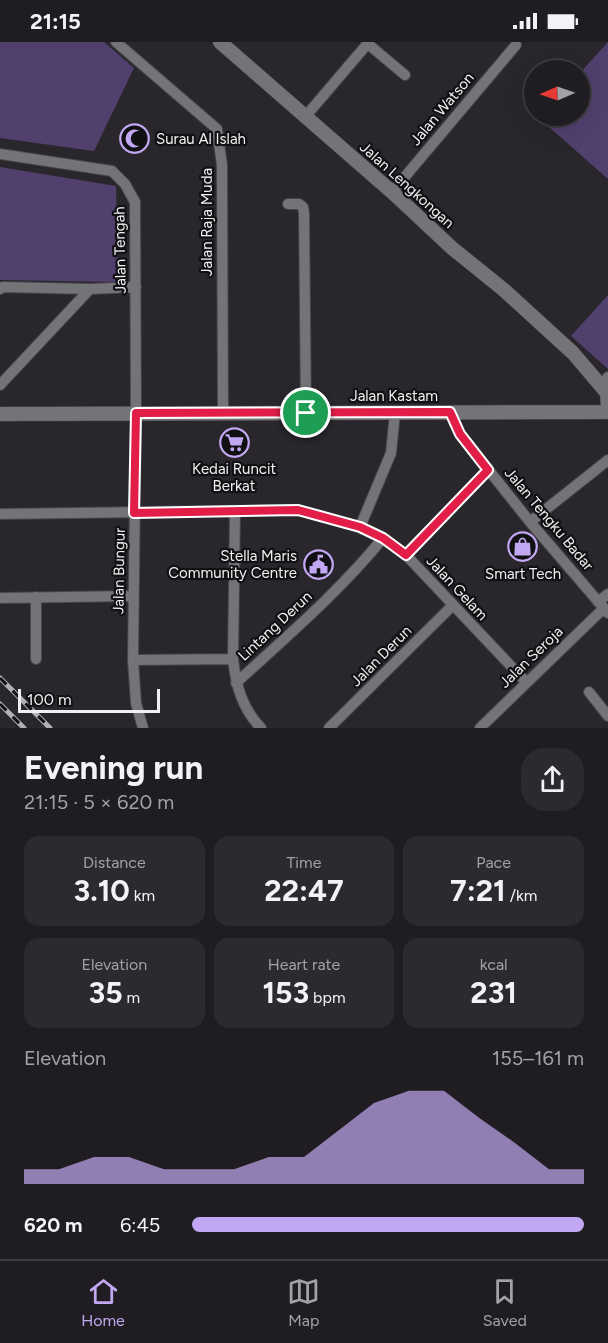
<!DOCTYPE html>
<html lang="en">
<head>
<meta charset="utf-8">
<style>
	:root { --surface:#1f1d21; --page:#2c2a2e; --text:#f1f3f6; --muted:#a1a2a5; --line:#3c3b3f; --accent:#c2a7f2 }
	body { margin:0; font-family:Figtree,sans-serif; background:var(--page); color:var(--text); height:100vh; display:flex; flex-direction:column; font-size:22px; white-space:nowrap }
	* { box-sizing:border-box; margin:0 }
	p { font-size:20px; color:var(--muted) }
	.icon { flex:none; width:33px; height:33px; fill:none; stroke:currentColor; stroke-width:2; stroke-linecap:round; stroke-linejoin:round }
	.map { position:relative; height:686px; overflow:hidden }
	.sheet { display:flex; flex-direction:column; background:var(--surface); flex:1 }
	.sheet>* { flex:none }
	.needle { width:39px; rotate:268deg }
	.tools { position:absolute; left:524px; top:18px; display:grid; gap:12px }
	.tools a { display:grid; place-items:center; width:66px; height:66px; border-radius:50%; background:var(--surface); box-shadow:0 6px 24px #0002,0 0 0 2px var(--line); font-size:30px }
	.scale { position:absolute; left:18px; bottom:15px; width:142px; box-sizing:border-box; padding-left:6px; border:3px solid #f0eff2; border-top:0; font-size:16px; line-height:21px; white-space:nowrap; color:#f0eff2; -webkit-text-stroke:4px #111012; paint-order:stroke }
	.pin { position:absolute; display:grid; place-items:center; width:51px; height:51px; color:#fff; margin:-26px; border:3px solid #fff; border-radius:50%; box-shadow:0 2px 6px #0007 }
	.round { display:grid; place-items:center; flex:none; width:63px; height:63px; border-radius:24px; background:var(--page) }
	.head { display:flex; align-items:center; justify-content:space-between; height:102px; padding:0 24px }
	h1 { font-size:33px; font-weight:700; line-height:45px }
	.stats { display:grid; grid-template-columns:repeat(3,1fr); gap:9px; height:102px; padding:6px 24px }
	.stats div { display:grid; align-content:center; border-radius:15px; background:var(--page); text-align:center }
	.stats b { font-size:30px; font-weight:700 }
	.stats small { font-size:16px; font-weight:400 }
	.stats p { font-size:16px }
	.chart { height:168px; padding:12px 24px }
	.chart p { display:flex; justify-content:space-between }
	.chart svg { width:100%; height:108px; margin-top:6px; fill:var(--accent); opacity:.7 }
	ul { padding:0 24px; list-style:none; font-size:20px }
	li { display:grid; grid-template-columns:96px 72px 1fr; align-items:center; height:45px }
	li i { height:15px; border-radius:8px; background:var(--accent) }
	.status { display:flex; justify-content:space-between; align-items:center; height:42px; padding:0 30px; background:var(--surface); direction:ltr }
	.status svg { height:16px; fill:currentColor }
	.tabs { display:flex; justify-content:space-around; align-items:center; height:84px; border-top:2px solid var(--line); background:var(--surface); font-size:16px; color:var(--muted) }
	.tabs a { display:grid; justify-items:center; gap:3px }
	.tabs .active { color:var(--accent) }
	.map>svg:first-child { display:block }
	.green { fill:#51406e }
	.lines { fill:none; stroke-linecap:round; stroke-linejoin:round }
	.street-casing { stroke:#474649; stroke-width:12 }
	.secondary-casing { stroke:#474649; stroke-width:15 }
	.street { stroke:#747378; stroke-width:10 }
	.secondary { stroke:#747378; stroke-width:14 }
	.rail-casing { stroke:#b2b0b4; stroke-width:5 }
	.rail { stroke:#111012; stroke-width:3; stroke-dasharray:9; stroke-linecap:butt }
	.route-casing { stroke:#fff; stroke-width:12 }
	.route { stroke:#e11d48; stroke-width:8 }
	.labels { text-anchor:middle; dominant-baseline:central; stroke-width:4.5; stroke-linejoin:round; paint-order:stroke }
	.street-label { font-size:15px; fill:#f0eff2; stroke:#111012 }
	.poi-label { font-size:15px; fill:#f0eff2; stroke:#111012 }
</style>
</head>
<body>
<div class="status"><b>21:15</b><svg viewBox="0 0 49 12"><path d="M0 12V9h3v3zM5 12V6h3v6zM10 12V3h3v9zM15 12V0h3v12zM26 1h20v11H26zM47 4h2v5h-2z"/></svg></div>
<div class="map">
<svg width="608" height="686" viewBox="0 0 608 686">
	<rect width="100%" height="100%" fill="#29272c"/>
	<path class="green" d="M0,0h104l30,26 -40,83 -94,-13z
		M608,0v137l-68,-60 3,-3h36v-42z
		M0,125l116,19 2,96 -118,-2z
		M608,253v74l-37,-33z"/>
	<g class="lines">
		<defs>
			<path id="street" d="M116,0l101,87 5,36 1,248
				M368,2l37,31
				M305,75l64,-75
				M0,112l112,17 13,13 10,18 1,211 -3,247 3,43 7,25
				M392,150l124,-147
				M288,162h11l4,3 1,6 2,200
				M0,247l3,-2 87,2 46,-2
				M607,336l1,-1
				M0,343l90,-96
				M450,371l10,21 70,88 78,91
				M235,469l-2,148c3,27 9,49 28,69
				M0,472l298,-4 62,17 23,11 23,17 120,127
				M530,480l78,-62
				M360,485l31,-74 4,-40
				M406,513l82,-85
				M0,556l133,-2
				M598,560l10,-8
				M36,617v-62
				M133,618l100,-1
				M236,641c50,-46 103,-91 147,-145
				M589,650l19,24
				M329,686l124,-123
				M480,686l124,-120"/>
			<path id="secondary" d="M220,0l172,150 60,56 52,42 69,63 34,40 1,14
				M0,372l608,-2"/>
		</defs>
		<use href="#street" class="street-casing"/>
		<use href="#secondary" class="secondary-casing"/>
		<use href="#street" class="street"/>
		<use href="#secondary" class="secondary"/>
		<defs>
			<path id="rail" d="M0,636l50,50
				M0,662l24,24"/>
		</defs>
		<use href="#rail" class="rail-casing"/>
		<use href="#rail" class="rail"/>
	</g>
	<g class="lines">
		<defs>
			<path id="route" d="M450,370l10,22 28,36 -82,85 -23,-17 -23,-11 -62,-17 -164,3 2,-100z"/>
		</defs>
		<use href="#route" class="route-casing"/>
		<use href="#route" class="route"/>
	</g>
	<defs>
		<symbol id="mosque-ring" viewBox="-11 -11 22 22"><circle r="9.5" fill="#111012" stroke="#c2a7f2" stroke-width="1.5"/><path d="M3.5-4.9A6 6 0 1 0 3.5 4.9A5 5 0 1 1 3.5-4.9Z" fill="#c2a7f2"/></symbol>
		<symbol id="supermarket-ring" viewBox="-11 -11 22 22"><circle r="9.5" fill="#111012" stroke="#c2a7f2" stroke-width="1.5"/><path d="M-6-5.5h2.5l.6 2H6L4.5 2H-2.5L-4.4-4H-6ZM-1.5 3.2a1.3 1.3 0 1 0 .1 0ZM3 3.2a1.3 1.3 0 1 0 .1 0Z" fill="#c2a7f2"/></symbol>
		<symbol id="shop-ring" viewBox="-11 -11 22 22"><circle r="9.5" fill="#111012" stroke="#c2a7f2" stroke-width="1.5"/><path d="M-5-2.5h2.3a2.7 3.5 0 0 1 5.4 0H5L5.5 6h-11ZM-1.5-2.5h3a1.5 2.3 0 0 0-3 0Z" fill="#c2a7f2"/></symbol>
		<symbol id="civic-ring" viewBox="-11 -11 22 22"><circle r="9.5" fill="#111012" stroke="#c2a7f2" stroke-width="1.5"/><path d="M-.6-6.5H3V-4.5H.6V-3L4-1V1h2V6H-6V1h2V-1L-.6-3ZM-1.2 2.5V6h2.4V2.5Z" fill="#c2a7f2"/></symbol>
	</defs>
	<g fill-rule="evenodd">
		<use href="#mosque-ring" x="118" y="80" width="33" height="33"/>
		<use href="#supermarket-ring" x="218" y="384" width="33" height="33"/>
		<use href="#shop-ring" x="506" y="488" width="33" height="33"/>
		<use href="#civic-ring" x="302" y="506" width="33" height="33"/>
	</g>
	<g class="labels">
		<g class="street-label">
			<text transform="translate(442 67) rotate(-50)">Jalan Watson</text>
			<text transform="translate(407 143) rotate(42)">Jalan Lengkongan</text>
			<text transform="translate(207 180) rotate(-90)">Jalan Raja Muda</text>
			<text transform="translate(120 208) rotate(-91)">Jalan Tengah</text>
			<text x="394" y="354">Jalan Kastam</text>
			<text transform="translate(549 477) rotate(50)">Jalan Tengku Badar</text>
			<text transform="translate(119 529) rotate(-89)">Jalan Bungur</text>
			<text transform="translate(457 546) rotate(47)">Jalan Gelam</text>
			<text transform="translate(275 584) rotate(-43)">Lintang Derun</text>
			<text transform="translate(381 614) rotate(-45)">Jalan Derun</text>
			<text transform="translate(531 615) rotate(-44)">Jalan Seroja</text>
		</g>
		<g class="poi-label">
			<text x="156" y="97" text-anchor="start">Surau Al Islah</text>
			<text x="234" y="427">Kedai Runcit<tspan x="234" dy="17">Berkat</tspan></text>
			<text x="297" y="514" text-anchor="end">Stella Maris<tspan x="297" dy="17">Community Centre</tspan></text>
			<text x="523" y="532">Smart Tech</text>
		</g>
	</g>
</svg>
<div class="tools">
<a><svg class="needle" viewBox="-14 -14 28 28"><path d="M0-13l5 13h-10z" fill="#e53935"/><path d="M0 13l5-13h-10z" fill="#a1a2a5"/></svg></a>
</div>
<div class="scale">100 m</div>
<div class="pin" style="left:306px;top:371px;background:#1e9e55"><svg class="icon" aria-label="arrive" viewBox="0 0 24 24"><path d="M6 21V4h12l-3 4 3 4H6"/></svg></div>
</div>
<section class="sheet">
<div class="head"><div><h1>Evening run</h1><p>21:15 · 5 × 620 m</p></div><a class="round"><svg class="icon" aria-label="share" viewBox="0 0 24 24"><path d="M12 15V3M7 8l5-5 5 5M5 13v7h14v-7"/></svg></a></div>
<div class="stats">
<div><p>Distance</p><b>3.10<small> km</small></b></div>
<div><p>Time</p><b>22:47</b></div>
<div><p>Pace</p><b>7:21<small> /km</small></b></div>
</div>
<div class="stats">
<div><p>Elevation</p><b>35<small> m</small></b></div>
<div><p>Heart rate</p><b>153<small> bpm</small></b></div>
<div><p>kcal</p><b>231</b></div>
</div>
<div class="chart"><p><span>Elevation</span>155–161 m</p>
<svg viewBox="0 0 160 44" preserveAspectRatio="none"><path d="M0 44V38L10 38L20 33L30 33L40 38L50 38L60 38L70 33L80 33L90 22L100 11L110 6L120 6L130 17L140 27L150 38L160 38V44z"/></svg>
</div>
<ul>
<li><b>620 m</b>6:45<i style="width:100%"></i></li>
</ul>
</section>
<nav class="tabs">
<a class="active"><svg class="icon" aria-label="home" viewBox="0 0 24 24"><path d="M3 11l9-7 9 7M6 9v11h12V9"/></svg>Home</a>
<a><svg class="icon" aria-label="map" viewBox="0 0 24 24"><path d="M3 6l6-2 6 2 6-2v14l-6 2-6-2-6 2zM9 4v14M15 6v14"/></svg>Map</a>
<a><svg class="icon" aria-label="saved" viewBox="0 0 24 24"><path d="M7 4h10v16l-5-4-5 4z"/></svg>Saved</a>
</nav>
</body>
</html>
